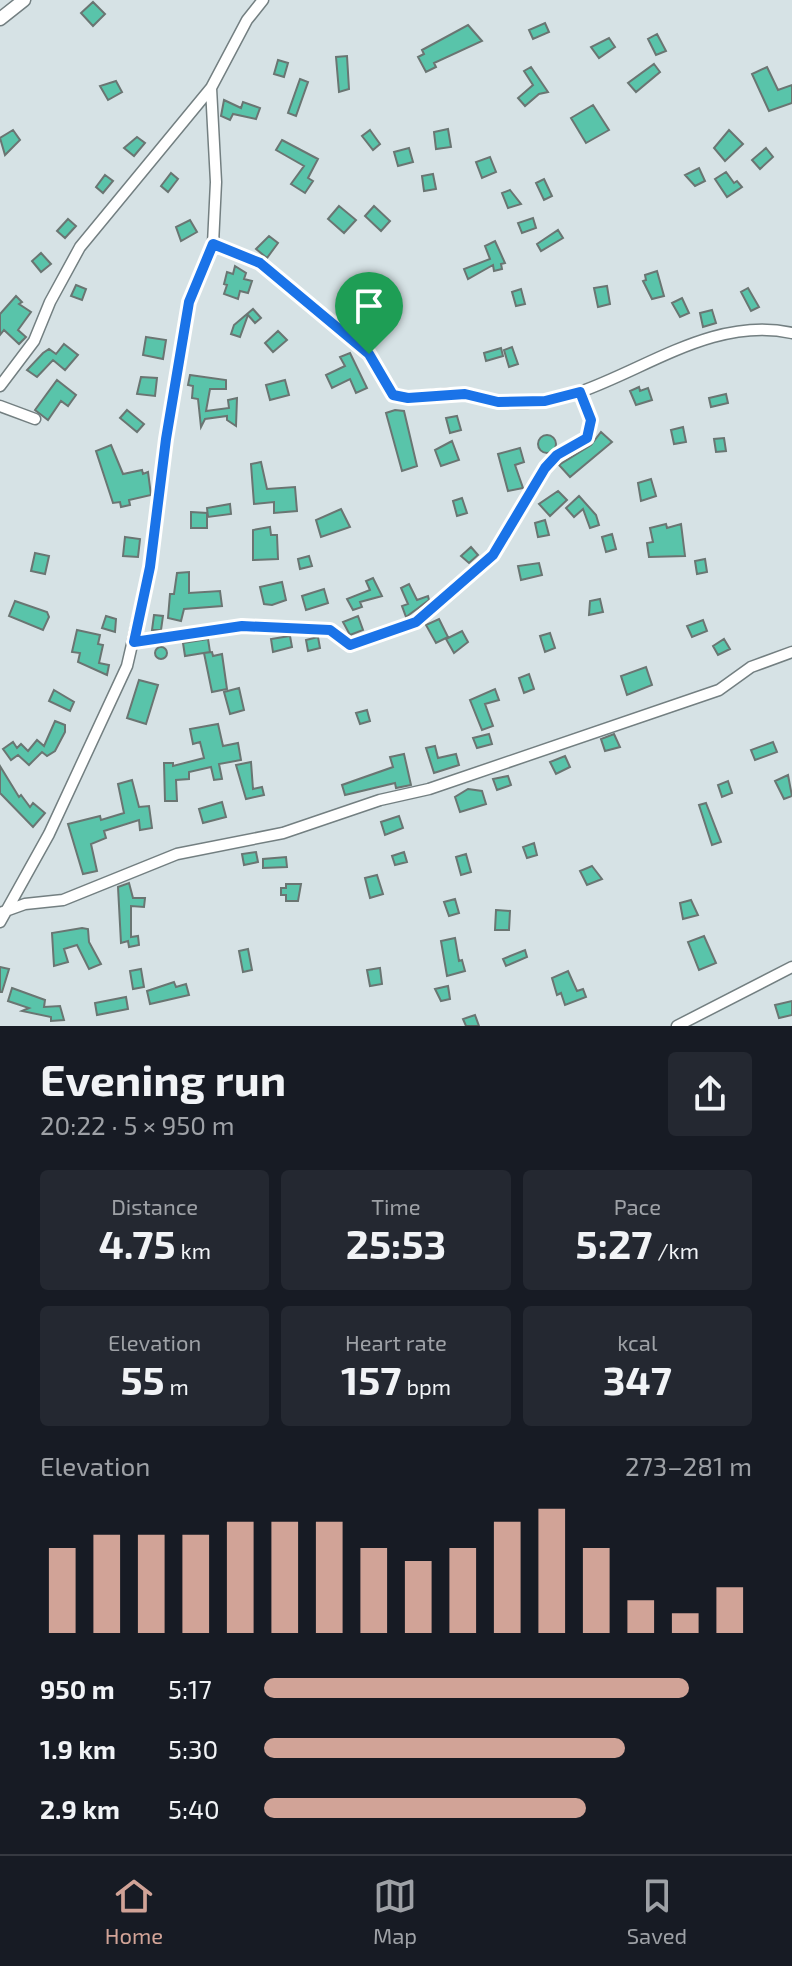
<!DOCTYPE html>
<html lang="en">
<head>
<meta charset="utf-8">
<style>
	:root { --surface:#171b24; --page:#242831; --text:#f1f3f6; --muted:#9ea1a6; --line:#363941; --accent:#d1a397 }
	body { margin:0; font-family:"Exo 2",sans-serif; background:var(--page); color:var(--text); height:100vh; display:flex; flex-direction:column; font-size:30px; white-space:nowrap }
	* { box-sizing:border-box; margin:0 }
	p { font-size:26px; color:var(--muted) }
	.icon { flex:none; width:44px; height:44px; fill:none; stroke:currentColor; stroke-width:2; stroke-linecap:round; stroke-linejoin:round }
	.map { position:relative; height:1026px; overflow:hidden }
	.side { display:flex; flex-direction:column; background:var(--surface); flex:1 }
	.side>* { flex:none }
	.pin { position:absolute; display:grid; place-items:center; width:68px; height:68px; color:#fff; margin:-82px -34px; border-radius:50% 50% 50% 0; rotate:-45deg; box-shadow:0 0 8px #0007 }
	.pin .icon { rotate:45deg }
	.round { display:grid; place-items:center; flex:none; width:84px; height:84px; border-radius:8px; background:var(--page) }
	.summary { display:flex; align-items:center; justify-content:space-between; height:136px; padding:0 40px }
	h1 { font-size:44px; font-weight:700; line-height:60px }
	.stats { display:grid; grid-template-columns:repeat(3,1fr); gap:12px; height:136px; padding:8px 40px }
	.stats div { display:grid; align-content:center; border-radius:8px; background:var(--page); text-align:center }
	.stats b { font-size:40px; font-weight:700 }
	.stats small { font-size:22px; font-weight:400 }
	.stats p { font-size:22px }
	.chart { height:224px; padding:16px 40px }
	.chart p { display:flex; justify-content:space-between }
	.chart svg { width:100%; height:144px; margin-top:8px; stroke:var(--accent); stroke-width:6 }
	ul { padding:0 40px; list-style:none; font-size:26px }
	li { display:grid; grid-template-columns:128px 96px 1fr; align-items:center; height:60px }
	li i { height:20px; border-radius:10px; background:var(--accent) }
	.tabs { display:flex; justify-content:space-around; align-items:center; height:112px; border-top:2px solid var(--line); background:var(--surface); font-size:22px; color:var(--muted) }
	.tabs a { display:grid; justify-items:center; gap:4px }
	.tabs .on { color:var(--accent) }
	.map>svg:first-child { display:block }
	.building { fill:#59c4aa; stroke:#6a7572; stroke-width:2 }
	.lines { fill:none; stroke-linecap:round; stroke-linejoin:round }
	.minor-casing { stroke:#737f81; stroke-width:13 }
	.tertiary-casing { stroke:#737f81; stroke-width:15 }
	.minor { stroke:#fff; stroke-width:10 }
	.tertiary { stroke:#fff; stroke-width:12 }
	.route-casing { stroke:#fff; stroke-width:16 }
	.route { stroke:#1a73e8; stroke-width:10 }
</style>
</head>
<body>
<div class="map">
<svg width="792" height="1026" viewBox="0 0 792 1026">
	<rect width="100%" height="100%" fill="#d6e2e5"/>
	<path class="building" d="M93,2l12,12 -12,12 -12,-13z
		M545,23l4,9 -16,7 -4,-9z
		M468,25l14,16 -48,22 2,4 -10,5 -8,-15 6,-3 -2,-4z
		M657,34l9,17 -10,4 -8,-16z
		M609,38l6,9 -16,11 -8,-11z
		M347,56l2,33 -10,3 -3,-35z
		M278,60l10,3 -4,14 -10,-3z
		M654,64l6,8 -24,20 -8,-9z
		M531,67l17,25 -9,2 -14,12 -7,-8 15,-13 -9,-14z
		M767,67l11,23 14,-5v18l-23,8 -17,-37z
		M300,79l8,3 -12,34 -8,-3z
		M116,81l6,11 -14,8 -8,-14z
		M224,100l17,8 2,-6 17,6 -4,11 -23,-5 -3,6 -9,-4z
		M593,105l16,25 -23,13 -15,-25z
		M448,129l3,18 -15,2 -2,-17z
		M13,130l7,10 -15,15 -5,-17z
		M370,130l10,14 -7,6 -11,-14z
		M729,130l14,14 -18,17 -11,-13z
		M137,137l8,6 -11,13 -10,-8z
		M282,140l36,19 -10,19 5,3 -8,12 -14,-9 13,-18 -28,-16z
		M409,148l4,14 -15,4 -4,-14z
		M766,148l7,9 -13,12 -8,-9z
		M490,157l6,15 -14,6 -6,-16z
		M699,168l6,13 -10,5 -10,-11z
		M726,172l8,11 3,-2 5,6 -15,10 -12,-18z
		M171,173l7,6 -10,13 -7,-6z
		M433,174l3,15 -12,2 -2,-15z
		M105,175l8,6 -10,12 -7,-6z
		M544,179l8,17 -8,4 -8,-17z
		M510,190l11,14 -13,4 -6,-15z
		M339,206l17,14 -12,13 -16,-14z
		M374,206l16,15 -9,10 -16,-15z
		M533,218l3,10 -14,5 -4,-10z
		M68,219l8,7 -11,12 -8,-7z
		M190,220l7,12 -16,9 -5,-14z
		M558,230l5,8 -22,13 -4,-7z
		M269,236l9,7 -11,15 -11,-9z
		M495,241l10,22 -4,1 1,5 -8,2 -1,-6 -25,14 -4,-10 26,-10 -5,-13z
		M41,253l10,11 -10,8 -9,-11z
		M235,266l11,7 -2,6 8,2 -4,12 -8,-2 -2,8 -14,-5 3,-9 -3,-1 3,-12 6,2z
		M657,271l7,25 -12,3 -9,-18 3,-1 -1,-5z
		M76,285l10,4 -4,11 -11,-4z
		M607,286l3,18 -12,3 -4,-19z
		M748,288l11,19 -8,4 -10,-19z
		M521,289l4,15 -9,2 -4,-14z
		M16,296l6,6 -3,2 12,8 -13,18 8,7 -7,7 -15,-14 -4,5v-21z
		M682,298l7,15 -9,4 -8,-14z
		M253,309l8,9 -6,5 -7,-8 -8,22 -9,-3 3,-9z
		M712,310l4,13 -13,4 -3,-14z
		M278,331l9,9 -14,12 -8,-9z
		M146,337l20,3 -3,19 -20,-4z
		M64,344l14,11 -13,15 -12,-10 -16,17 -10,-7 16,-17 6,-4 7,5z
		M512,347l6,17 -9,3 -5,-17z
		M501,348l2,8 -17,5 -2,-8z
		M350,353l17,35 -11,5 -6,-14 -18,9 -6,-13 19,-9 -5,-9z
		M190,375l36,5v9h-16l-4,22 23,-3 -1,-8 9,-2 -1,28 -9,-6v-4l-22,3 -4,8 -3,-28 -6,-1 1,-12 -5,-1z
		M141,377l16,1 -2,18 -18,-2z
		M57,380l19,15 -8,11 -7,-5 -13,19 -13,-10z
		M285,380l4,15 -19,5 -4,-15z
		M639,387l1,4 8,-3 4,12 -16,5 -6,-14z
		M726,394l2,9 -17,4 -2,-9z
		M127,410l17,14 -7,8 -17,-14z
		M395,410l9,1 13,55 -15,5 -16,-58z
		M457,416l4,14 -11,3 -4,-15z
		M683,427l3,15 -12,2 -3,-14z
		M601,432l11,10 -42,35 -11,-12 32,-20z
		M538 444a9 9 0 1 1 18 0a9 9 0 1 1-18 0Z
		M724,438l2,13 -10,1 -2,-13z
		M452,441l7,19 -18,6 -6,-16z
		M111,445l12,29 19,-4 1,4 5,-2 3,23 -22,5 1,5 -9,2 -1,-5 -7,1 -17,-52z
		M520,448l4,14 -9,3 8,23 -15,3 -10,-37z
		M261,462l6,27 28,-2 2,24 -23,2v-11l-20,2 -3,-40z
		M651,479l5,17 -15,5 -3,-18z
		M558,491l9,9 -17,16 -11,-12z
		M579,496l17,19 3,10 -9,3 -7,-19 -9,8 -8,-9z
		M462,498l5,15 -10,3 -4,-15z
		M230,504l1,10 -23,3 -1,-9z
		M341,509l9,18 -29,10 -5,-17z
		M191,512l16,1v15h-16z
		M545,520l4,15 -11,2 -3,-14z
		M666,524l1,4 14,-4 4,32 -36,1 -2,-14 6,-1 -3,-14z
		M270,527l1,8h6l1,24 -25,1v-30z
		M612,534l4,15 -10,3 -4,-15z
		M125,537l15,2 -2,18 -15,-1z
		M471,547l7,8 -9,8 -8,-7z
		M35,553l14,3 -4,18 -14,-3z
		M309,556l3,10 -12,3 -2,-10z
		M705,559l2,13 -10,2 -2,-13z
		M539,563l3,12 -21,5 -3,-14z
		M189,572v21l31,-2 2,15 -38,3 -3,12 -13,-3 2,-24h4l3,-21z
		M373,578l9,18 -22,6 2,5 -9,3 -6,-11 23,-9 -4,-9z
		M282,582l4,18 -14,5 -8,-1 -4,-17z
		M409,584l8,16 11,-4 1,4 -23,17 -4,-11 6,-2 -7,-16z
		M324,589l4,14 -22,7 -4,-14z
		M600,599l3,13 -14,3 1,-14z
		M15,601l32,11 2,5 -6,13 -34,-14z
		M154,615l9,1 -2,14h-9z
		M106,616l10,3 -1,13 -13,-4z
		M358,616l5,14 -13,5 -7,-13z
		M439,619l9,18 -12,6 -10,-18z
		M703,620l4,11 -15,6 -5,-11z
		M77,630l23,5 -2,9 5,1 -4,18 10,2 -2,10 -29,-13 2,-9 -8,-1z
		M462,631l6,11 -14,11 -8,-14z
		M550,633l5,15 -10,4 -5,-16z
		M290,636l2,11 -19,5 -2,-13z
		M318,637l2,11 -12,3 -2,-11z
		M208,639l2,13 -25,4 -2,-13z
		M724,639l6,10 -12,6 -5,-9z
		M155 653a6 6 0 1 1 12 0a6 6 0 1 1-12 0Z
		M212,652l1,4 9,-2 5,35 -15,3 -8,-39z
		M646,667l6,18 -25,10 -6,-19z
		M529,674l5,15 -10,4 -5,-15z
		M139,680l19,5 -12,39 -19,-6z
		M239,688l5,22 -14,4 -6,-22z
		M495,689l4,11 -14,4 8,22 -11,4 -12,-30z
		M54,690l20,12 -4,9 -21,-10z
		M367,710l3,11 -10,3 -4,-11z
		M55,721l10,4v7l-10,19 -8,5 -5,-4 -13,13 -11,-10 -7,5 -8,-11 10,-7 4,6 4,-4 7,7 9,-11 7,6z
		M218,724l5,22 15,-3 3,17 -22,4 3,15 -8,1 -3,-13 -22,5v7l-13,1 1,21h-12l-1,-38h9v3l31,-8 -4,-16 -7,2 -3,-15z
		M489,734l3,10 -15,4 -4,-10z
		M614,734l6,13 -15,4 -4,-12z
		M773,742l4,10 -22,8 -4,-10z
		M435,746l3,12 18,-4 3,11 -25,8 -8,-25z
		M404,754l7,31 -15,3 -1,-5 -50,12 -3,-10 51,-18 -3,-10z
		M565,756l5,11 -14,7 -6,-12z
		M251,762l2,27 9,-2 2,8 -18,4 -10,-34z
		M0,766l19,31 2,-2 9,12 3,-4 12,10 -12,14 -33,-34z
		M788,775l4,21 -8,3 -9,-18z
		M508,776l3,9 -14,5 -4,-11z
		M132,780l7,27 10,-1 3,22 -12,2 -1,-10 -35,11 2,7 -15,6 6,27 -14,3 -15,-50 32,-8 1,4 23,-7 -6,-29z
		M728,781l4,12 -10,4 -4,-12z
		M468,789l14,2 4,13 -26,8 -5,-15z
		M222,802l4,15 -23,6 -4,-14z
		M706,803l15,39 -9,3 -13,-40z
		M399,816l4,12 -18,7 -4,-13z
		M534,843l3,12 -10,3 -4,-11z
		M256,852l2,10 -14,3 -2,-11z
		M404,852l3,10 -12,3 -3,-9z
		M466,854l5,18 -10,3 -5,-18z
		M286,857l1,10 -24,1v-9z
		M592,866l10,13 -15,6 -7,-14z
		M377,875l6,19 -13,4 -5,-20z
		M129,883l4,15h12l-1,9 -13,-1v31l7,-1 1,9 -10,2 -1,-6 -7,2 -3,-56z
		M286,884h15l-3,17h-12v-6h-5v-7h5z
		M455,899l4,14 -10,3 -5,-14z
		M691,900l7,15 -15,4 -3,-16z
		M496,910l14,1 -1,19h-14z
		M82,928l6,1 1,13 12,22 -12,5 -12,-24 -13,4 4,13 -14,4 -2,-33z
		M704,936l12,27 -17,7 -11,-28z
		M455,938l4,23 3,-1 3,11 -18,5 -6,-35z
		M248,949l4,21 -9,2 -4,-21z
		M525,950l2,7 -21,9 -3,-7z
		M0,967l9,2 -7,23h-2z
		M380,968l2,16 -12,2 -3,-16z
		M141,969l3,18 -11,2 -3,-18z
		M568,971l9,20 6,-2 3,8 -21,8 -4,-12 -4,2 -5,-17z
		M174,982l2,5 10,-3 3,11 -39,9 -3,-13z
		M448,986l2,13 -9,2 -6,-12z
		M12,988l33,12 -1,7 16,-1 4,14 -13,1v-4l-29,-6 7,-3 -21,-7z
		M126,997l2,12 -31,6 -2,-12z
		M792,1001v14l-13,3 -4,-13z
		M475,1015l4,11h-13l-3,-7z"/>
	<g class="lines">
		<defs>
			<path id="minor" d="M211,88l5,94 -3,62 47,19 109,91 24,41c25,5 48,-3 73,-1 10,1 19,5 29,7 27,5 59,0 85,-9 68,-24 137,-76 212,-59
				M0,386l34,-45 16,-39 30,-55 131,-159 36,-68 16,-20
				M0,406l35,13
				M134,642l108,-16 88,4 20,15 66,-23 77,-67 52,-87 12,-13 30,-17 4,-18 -11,-28
				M0,913l25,-9 38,-4 114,-46 106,-21 97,-33 49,-11 290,-99 32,-23 41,-15
				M0,922l49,-88 78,-168 23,-99 16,-128 23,-137 24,-58
				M677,1026l115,-59"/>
			<path id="tertiary" d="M0,19l24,-19"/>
		</defs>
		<use href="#minor" class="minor-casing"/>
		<use href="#tertiary" class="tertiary-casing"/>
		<use href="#minor" class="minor"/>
		<use href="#tertiary" class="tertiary"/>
	</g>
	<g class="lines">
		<defs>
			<path id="route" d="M213,244l47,19 109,91 24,41 15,3 57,-4 33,8 47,-1 35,-9 11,28 -4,18 -30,17 -12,13 -52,87 -77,67 -66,23 -20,-15 -88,-4 -108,16 16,-75 16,-128 23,-137z"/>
		</defs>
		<use href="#route" class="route-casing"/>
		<use href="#route" class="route"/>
	</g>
</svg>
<div class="pin" style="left:369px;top:354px;background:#1e9e55"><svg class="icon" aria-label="arrive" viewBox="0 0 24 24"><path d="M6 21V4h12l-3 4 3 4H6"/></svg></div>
</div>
<section class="side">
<div class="summary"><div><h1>Evening run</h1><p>20:22 · 5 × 950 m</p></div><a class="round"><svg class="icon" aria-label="share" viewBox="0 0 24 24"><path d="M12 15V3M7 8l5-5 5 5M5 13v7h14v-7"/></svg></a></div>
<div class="stats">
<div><p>Distance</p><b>4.75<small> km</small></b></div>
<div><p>Time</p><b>25:53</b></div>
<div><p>Pace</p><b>5:27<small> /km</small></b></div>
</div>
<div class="stats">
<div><p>Elevation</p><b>55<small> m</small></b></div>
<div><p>Heart rate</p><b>157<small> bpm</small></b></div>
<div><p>kcal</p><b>347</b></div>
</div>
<div class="chart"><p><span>Elevation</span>273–281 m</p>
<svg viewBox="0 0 160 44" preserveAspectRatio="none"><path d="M5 44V18M15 44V14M25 44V14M35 44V14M45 44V10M55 44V10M65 44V10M75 44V18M85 44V22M95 44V18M105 44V10M115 44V6M125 44V18M135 44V34M145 44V38M155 44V30"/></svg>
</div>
<ul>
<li><b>950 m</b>5:17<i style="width:87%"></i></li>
<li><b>1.9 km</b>5:30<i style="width:74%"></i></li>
<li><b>2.9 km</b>5:40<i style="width:66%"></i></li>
</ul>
</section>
<nav class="tabs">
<a class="on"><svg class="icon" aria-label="home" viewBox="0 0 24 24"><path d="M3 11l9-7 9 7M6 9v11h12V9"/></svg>Home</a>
<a><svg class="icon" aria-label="map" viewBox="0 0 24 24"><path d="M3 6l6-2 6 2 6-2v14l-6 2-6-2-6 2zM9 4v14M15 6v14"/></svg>Map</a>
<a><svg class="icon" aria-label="saved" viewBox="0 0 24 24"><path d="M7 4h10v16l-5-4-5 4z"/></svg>Saved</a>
</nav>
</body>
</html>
